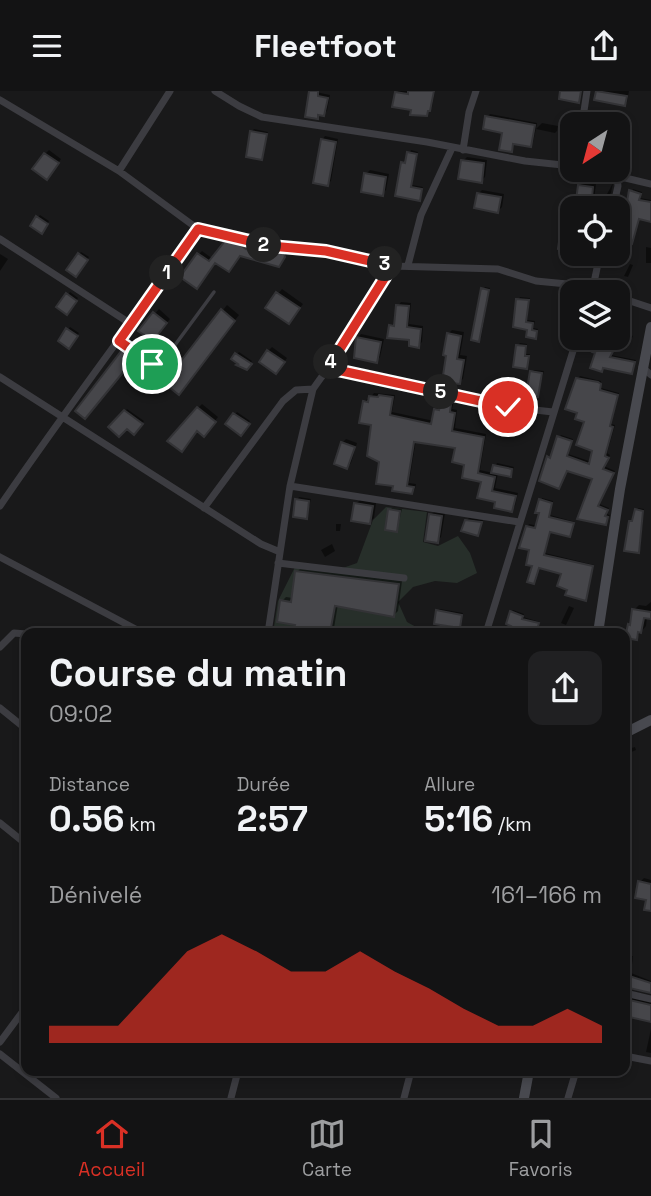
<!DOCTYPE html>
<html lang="fr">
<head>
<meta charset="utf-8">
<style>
	:root { --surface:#131314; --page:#202022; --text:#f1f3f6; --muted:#9d9ea0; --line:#323234; --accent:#d93025 }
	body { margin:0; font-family:"Space Grotesk",sans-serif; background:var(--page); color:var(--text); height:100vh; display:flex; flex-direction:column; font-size:26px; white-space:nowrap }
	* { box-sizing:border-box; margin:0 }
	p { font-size:23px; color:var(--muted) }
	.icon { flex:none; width:38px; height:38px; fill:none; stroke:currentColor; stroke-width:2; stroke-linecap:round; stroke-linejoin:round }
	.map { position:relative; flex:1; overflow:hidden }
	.details { position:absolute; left:21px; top:537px; width:609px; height:448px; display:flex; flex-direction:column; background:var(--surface); border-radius:14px; box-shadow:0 4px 10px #0003,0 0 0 2px var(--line) }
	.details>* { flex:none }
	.needle { width:46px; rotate:216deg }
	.controls { position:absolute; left:560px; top:21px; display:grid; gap:14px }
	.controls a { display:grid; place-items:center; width:70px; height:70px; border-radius:14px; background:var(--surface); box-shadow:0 4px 10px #0003,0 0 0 2px var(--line); font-size:35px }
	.pin { position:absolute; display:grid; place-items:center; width:60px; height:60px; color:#fff; margin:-30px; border:4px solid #fff; border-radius:50%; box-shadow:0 2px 7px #0007 }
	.km { position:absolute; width:35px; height:35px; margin:-18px; border-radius:50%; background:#222; color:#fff; font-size:19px; line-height:35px; text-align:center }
	.round { display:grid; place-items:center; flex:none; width:74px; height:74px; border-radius:14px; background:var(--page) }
	.headline { display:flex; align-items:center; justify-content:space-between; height:119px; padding:0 28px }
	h1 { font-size:38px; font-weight:600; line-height:52px }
	.stats { display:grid; grid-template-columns:repeat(3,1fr); gap:10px; height:119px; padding:7px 28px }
	.stats div { display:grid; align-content:center }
	.stats b { font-size:35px; font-weight:600 }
	.stats small { font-size:19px; font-weight:400 }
	.stats p { font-size:19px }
	.chart { height:196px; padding:14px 28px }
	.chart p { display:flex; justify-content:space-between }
	.chart svg { width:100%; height:126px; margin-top:7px; fill:var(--accent); opacity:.7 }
	header { display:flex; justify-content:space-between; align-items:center; height:91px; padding:0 28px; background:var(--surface); font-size:32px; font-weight:600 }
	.tab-bar { display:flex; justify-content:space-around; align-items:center; height:98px; border-top:2px solid var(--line); background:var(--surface); font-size:19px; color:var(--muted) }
	.tab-bar a { display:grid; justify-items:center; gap:4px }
	.tab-bar .current { color:var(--accent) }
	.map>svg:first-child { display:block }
	.green { fill:#272f2a }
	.shadow { fill:#0007 }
	.building { fill:#46464a; stroke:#333336; stroke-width:2 }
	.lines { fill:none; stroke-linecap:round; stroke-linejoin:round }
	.lane { stroke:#3c3c41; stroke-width:3.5 }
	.street { stroke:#3c3c41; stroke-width:7 }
	.secondary { stroke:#48494f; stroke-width:10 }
	.route-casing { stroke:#fff; stroke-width:14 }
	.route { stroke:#d93025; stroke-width:9 }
</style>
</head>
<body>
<header><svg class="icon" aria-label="menu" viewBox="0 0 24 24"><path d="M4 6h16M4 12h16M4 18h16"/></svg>Fleetfoot<svg class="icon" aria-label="share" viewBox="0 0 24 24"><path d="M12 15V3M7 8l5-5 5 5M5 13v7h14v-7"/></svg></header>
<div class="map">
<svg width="651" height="1007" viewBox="0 0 651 1007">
	<rect width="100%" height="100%" fill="#19191a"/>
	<path class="green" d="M386,416l41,5 -4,30 15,4 20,-10 12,17 7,20 -20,10 -22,-2 -22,6 -15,15 9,20 20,11h-154l5,-32 17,-34 42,3 20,-7 16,-43z"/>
	<path class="shadow" d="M311,0l19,4 -3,16 -10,6z
		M398,0h37l-3,16 -6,7 -13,-5 -17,-16z
		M598,0h31l-2,11 -2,3 -28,-6z
		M490,23l47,9 -1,6 6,-6 16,3 -1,5 -2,2 -19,-4 -3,13 -3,3 -15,-3 -4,8 -7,-18 -17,-15z
		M254,38l14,3 -7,26 -10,-26z
		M325,45l13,3 -7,42 -4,3 -5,-44z
		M49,59l12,9 -10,14 -6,-19z
		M411,59l7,2 -6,33 11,2 -4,12 -22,-4 6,-32 4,-2z
		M467,66l20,3 -2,17 -4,4 -18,-20z
		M370,79l19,4 -3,16 -4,4 -16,-20z
		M583,91l13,2 -3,24h-21v41l-12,-1 5,-41 4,-4 9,2 2,-19z
		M613,92l-2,10 -2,2 -2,-1z
		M633,98l9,3 -2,6 11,2v21l-11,-3 -9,24 -13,-4v-9l4,-6h3z
		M482,99l22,4 -2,13 -4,4 -20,-17z
		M40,124l9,6 -5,8 -12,-4z
		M230,148l14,3 6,4 2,-2 36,8 -6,9 -42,-7 -24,8 -16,21 -1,-29 3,-3 11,8z
		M646,156l5,1v15h-5z
		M81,161l8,5 -11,16 1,-19z
		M0,163l8,5 -8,12z
		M630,173l3,1 -5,12 -4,-1z
		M485,196l5,1 -9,50 -2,2 4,-51z
		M282,198l21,15 -11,14 -25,-11z
		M70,201l8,6 -9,13 -10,-4z
		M520,206l10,1 -3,22 8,1 -2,7 5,1 -3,8 -6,-9 -14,-3 3,-25z
		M401,211l10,1 -2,21 14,2 -1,16 -4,4 -28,-20 6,-3 2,-17z
		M227,214l12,10 -56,73 -17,-5z
		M629,214l3,2 -7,10 -4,-3 -3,12v-17l6,2z
		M159,218l11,10 -13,16 -16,-5z
		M70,236l9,6 -8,11 -11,-4z
		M452,239l12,2 -4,23 7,1 -4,23 -4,3 -11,-48z
		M618,239l15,6 -4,9 -11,-4 -7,14 25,5 -5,12 -27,-5 -3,3 -4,-18 -2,-1 5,-13h18z
		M361,243l23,5 -4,18 -4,4 -19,-23z
		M520,252l7,1 -1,10h4l-4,13 -8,-22z
		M129,255l24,19 -7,9 -23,-22z
		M272,256l15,11 -7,10 -12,-17z
		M239,261l13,9 -5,7 -14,-9z
		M534,279l10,1 -7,24 -5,-23z
		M580,285l21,5v7l18,5 -8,31 4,1 -8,28 3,2 -6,11 11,5 -16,33 10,4 -3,6 4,1 -4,8 -26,-5 15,-40 -27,-9 -20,-12 5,-1 8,-21 12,4 -5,15 24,8 2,-12 -17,-71z
		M374,302l21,2 -3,17 42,9 1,-11 7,-2v-5l4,-3 8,1 -2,8 5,1 -2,18 31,6 -6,36 13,3 4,-10 17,4 -4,8 -12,-2 -3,15 23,5 -3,13 -3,4 -15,-10 -40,-54 -41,-6 -7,43 7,1 -1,5 -3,3 -17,-7 -14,-24 -8,-37 -9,-23 6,-3z
		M202,313l16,13 -10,13 -10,-22z
		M127,318l17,12 -10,11 -7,-5h-17z
		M237,321l13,9 -7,10 -15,-7z
		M346,348l11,4 -6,20 -4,4 -5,-24z
		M299,406l12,2 -5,18 -9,-17z
		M542,407l11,3 -3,14 25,7 -5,13 -19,-5 -6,23 49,12 -9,34 -16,-10 -6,-16 -23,-6 -6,15v-17l-7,-38 2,-3 9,2z
		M360,409l16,3 -2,15 -4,4 -14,-18z
		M392,417l10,1 -5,21 -7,-20z
		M638,417l6,1 -4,40 -2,2 -8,-29z
		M435,420l10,2 -4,24 -4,4 -6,-26z
		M469,427l14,2 -6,14 -11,-13z
		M336,433h5l-1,7h-4z
		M332,453l3,7 -10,6 -4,-7z
		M301,477l101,13 -4,30 -4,4 -56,-11 -4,24 -5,5 -47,-32 4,-4 7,1 4,-26z
		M651,511v15h-4l-1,9 -10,12 -7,-13 3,-3 2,-12 5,-5 7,1z
		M569,515l5,2 -8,17 -5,-2z
		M440,518l23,4 -2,11 -2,2 -22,-15z
		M513,519l11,4 -1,3 17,5 -4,11h-25l2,-8 -2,-13z
		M625,594l4,1 -4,17z
		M635,656l1,3 -7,3 -1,-4z
		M644,787l7,2v30l-11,-28z
		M625,865h8l-2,17 20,8v10l-26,-6z
		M625,904l26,7v18l-26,-5z
		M651,938v24l-5,-1z"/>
	<path class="building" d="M309,0h9v5l10,2 -4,18 -6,-1v4l-13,-2z
		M408,0h26l-4,20h-2l-1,5 -17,-1 1,-5 -19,-3 3,-15 13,2z
		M560,0h21l-2,12 -20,-4z
		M596,0l31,5 -2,10 -31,-6z
		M485,25l50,9 -4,22 -18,-3 -1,8 -13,-2 3,-17 -19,-4z
		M250,40l17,3 -5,26 -16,-3z
		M321,48l15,3 -8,44 -15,-3z
		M407,61l10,2 -6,33 11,2 -2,12 -25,-5 6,-34 4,1z
		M44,62l15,10 -12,17 -15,-11z
		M461,69l23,3 -2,20 -24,-4z
		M364,82l22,4 -3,19 -22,-4z
		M578,94l15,2 -2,21h-16z
		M629,99l12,4 -2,6 12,2v20l-12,-3 -7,25 -14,-4v-16l5,1z
		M477,102l24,4 -3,16 -24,-5z
		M564,115l8,2v43l-14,-2z
		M36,125l12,8 -6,10 -12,-8z
		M225,150l15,4 6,4 1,-2 37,6 1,4 -6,10 -39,-11 -11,16 -14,-9 -18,26 -17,-12 17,-24 12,8z
		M78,162l10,7 -12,17 -10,-7z
		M481,197l8,2 -10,52 -8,-2z
		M276,201l24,16 -11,16 -24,-16z
		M66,202l11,8 -10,14 -11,-8z
		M516,208l13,1 -3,22 7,1 -1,7 5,1 -1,8 -10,-2 1,-7 -14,-3z
		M396,214l13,1 -2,21 14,2 -2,19 -10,-2v-6l-22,-2 2,-13 5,1z
		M221,218l14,12 -56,74 -15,-12z
		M153,221l14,11 -14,18 -15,-10z
		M66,237l12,8 -9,13 -11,-8z
		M447,242l14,3 -4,23 7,1 -4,24 -18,-2 4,-26 -3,-1z
		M356,246l25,5 -4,21 -23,-5z
		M598,247l18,8 -6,11 25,5 -3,12 -29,-6 -1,4 -12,-4 5,-15 -3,-1z
		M516,254l10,1 -1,10h4l-2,13 -14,-2z
		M122,259l27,22 -9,10 -15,-12 -40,49 -10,-8z
		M267,259l18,12 -9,12 -17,-12z
		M235,262l17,11 -5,6 -11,-5 2,-1 -7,-5z
		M530,280l12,2 -4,24 -12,-2z
		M576,287l22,4 3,2 -1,6 18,5 -8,31 3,1 -8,29 4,2 -6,11 11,4 -16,33 10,4 -3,6 3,1 -2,8 -29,-6 15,-40 -25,-8 -8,18 -20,-8 8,-25 3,2 7,-22 15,5 -5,15 22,8 3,-13 -16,-6 8,-23 -9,-3 2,-6 -12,-4z
		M379,304l14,2 -3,18 41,9 3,-15 5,1 2,-8 10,2 -1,8 5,1 -3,18 32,6 -6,36 17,4 -3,14 24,5 -4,16 -18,-4 1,-6 -18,-4 4,-16 -19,-4 2,-13 -12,-3 3,-14 -41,-6 -7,44 7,1 -2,7 -20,-3 1,-5 -17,-2 3,-22 -12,-6 4,-31 -12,-2 4,-22 5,1 1,-6 9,1z
		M197,316l19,15 -12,15 -7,-6 -15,21 -15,-11z
		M124,319l19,14 -9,11 -7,-6 -8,8 -11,-10z
		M233,322l17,11 -9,12 -16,-12z
		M341,351l14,5 -8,22 -13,-5z
		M493,374l19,4 -1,8 -20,-4z
		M295,408l14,2 -2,18 -14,-2z
		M539,408l13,4 -3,14 25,6 -4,14 -20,-5 -6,23 49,11 -7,35 -21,-6 2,-5 -10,-4 4,-12 -22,-6 -5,16 -7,-2 5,-16 -6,-1 3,-15 -10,-2 7,-22 9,2 4,-15h-4z
		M354,412l19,3 -3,18 -19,-3z
		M388,418l12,2 -3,21 -12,-2z
		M635,418l8,2 -4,42 -15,-2 5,-30h3z
		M429,423l13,2 -4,27 -13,-2z
		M465,429l17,2 -4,14 -17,-5z
		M295,480l104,13 -5,33 -59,-11 -5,27 -36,-5 1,-3 -18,-3 3,-22 11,2z
		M632,518l19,3v7l-7,-1 -3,15 -3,-1 -1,8 -12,-2 3,-14 2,1z
		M436,519l26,5 -2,13 -26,-4z
		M510,520l13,5 -1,3 17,4 -3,10 -27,-1 2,-6 -5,-2z
		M638,790l13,3v27l-7,-1 2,-10 -11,-2z
		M625,866l6,1 -2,18 22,7v10l-26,-6z
		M625,908l26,6v17l-26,-6z"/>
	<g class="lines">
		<path class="lane" d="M119,250l33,23h9l53,-72"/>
		<path class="street" d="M215,0l24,15 23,11 165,25 98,19 47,5
			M0,9l119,71 79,58 73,17 55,5 66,15 106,3 38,12 31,3 32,8
			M582,33l5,-33
			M463,59l6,-38 7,-21
			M592,79l25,6 1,10 -5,22
			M119,80l51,-80
			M617,85l34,8
			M0,148l131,85
			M408,174l13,-50 31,-67
			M592,201l8,-38
			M618,206l33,11
			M642,276l9,8
			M328,277l64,-102
			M0,286l261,167 19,8
			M290,395l229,36
			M0,415c64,-94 133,-184 198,-277
			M204,417l79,-107 13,-11 17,-1
			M0,466l143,76
			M278,472l126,15
			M268,542l22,-147 23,-97 15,-21 180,39 45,5
			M486,542l91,-295
			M0,556l14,-14 12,1
			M0,617l26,21
			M0,732l26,21
			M625,902l26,6
			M0,951l26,-35
			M0,963l56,44
			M625,965l26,5
			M231,1007l7,-27
			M404,1007l7,-27
			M568,1007l8,-27"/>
		<path class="secondary" d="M598,542l22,-144 31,-162
			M625,642l26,-13
			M524,1007l5,-27"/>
	</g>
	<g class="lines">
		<defs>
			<path id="route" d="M152,273l-33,-23 79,-112 73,17 55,5 66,15 -64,102 180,39"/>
		</defs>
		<use href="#route" class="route-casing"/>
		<use href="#route" class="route"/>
	</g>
</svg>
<div class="controls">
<a><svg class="needle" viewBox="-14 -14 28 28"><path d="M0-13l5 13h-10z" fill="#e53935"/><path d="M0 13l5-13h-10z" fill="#9d9ea0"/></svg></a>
<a><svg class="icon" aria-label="locate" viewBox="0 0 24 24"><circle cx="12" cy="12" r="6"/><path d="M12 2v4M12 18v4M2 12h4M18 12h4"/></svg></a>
<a><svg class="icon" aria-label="layers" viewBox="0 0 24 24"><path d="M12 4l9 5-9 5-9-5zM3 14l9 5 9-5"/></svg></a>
</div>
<div class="pin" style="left:152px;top:273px;background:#1e9e55"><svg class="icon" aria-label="arrive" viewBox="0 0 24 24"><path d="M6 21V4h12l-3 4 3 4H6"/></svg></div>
<div class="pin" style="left:508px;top:316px;background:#d93025"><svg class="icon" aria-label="check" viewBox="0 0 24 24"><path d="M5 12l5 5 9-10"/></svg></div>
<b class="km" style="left:167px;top:182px">1</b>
<b class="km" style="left:264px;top:154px">2</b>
<b class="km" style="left:385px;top:173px">3</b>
<b class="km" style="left:331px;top:271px">4</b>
<b class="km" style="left:441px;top:301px">5</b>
<section class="details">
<div class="headline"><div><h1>Course du matin</h1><p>09:02</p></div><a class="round"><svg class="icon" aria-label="share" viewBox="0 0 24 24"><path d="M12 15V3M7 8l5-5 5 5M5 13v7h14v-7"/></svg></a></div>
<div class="stats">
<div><p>Distance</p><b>0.56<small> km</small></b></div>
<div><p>Durée</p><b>2:57</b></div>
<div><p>Allure</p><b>5:16<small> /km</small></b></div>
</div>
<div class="chart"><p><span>Dénivelé</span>161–166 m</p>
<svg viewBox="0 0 160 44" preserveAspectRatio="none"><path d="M0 44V38L10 38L20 38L30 25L40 12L50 6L60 12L70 19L80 19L90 12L100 19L110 25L120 32L130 38L140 38L150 32L160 38V44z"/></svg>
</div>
</section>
</div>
<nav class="tab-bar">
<a class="current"><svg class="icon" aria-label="home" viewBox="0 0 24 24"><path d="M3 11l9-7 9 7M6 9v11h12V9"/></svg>Accueil</a>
<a><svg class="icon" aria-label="map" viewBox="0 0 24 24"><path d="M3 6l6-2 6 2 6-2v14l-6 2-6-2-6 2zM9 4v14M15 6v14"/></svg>Carte</a>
<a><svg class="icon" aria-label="saved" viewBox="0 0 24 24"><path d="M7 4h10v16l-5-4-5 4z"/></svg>Favoris</a>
</nav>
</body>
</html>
